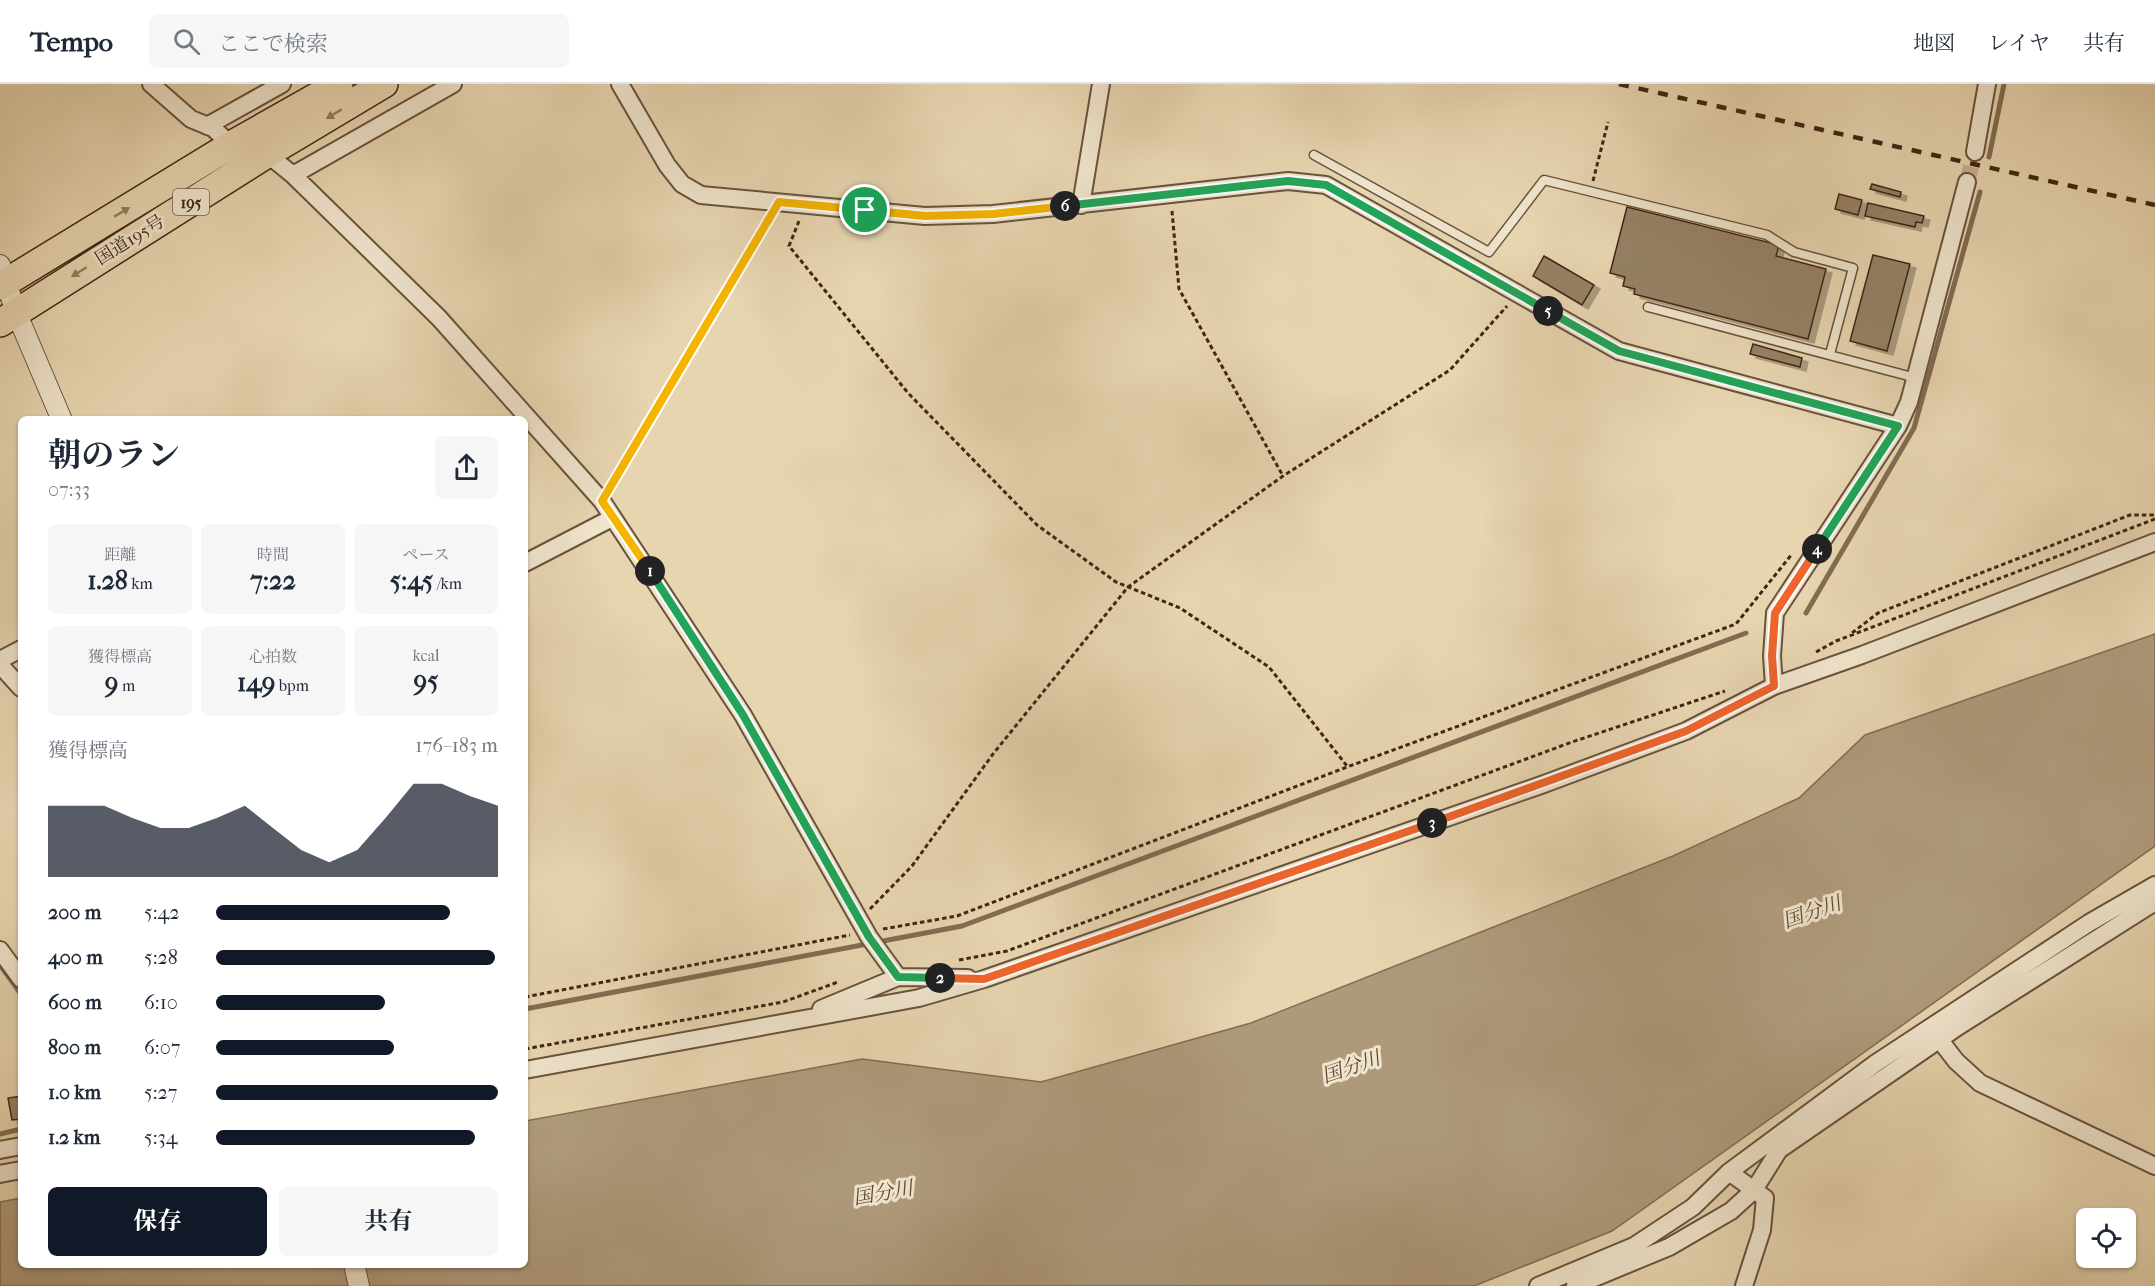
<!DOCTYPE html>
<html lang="ja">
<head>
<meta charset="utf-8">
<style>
	:root { --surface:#fff; --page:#f6f6f7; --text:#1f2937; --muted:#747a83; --line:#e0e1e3; --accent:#111827 }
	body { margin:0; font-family:"IM FELL French Canon","Noto Serif JP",serif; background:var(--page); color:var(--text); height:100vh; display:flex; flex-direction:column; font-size:22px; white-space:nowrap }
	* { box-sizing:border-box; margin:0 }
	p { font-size:20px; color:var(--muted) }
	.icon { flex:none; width:33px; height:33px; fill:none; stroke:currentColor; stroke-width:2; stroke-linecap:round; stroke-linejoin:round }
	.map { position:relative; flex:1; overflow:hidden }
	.sheet { position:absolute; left:18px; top:332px; width:510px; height:852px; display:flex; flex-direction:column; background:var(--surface); border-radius:9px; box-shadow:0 2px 4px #0004 }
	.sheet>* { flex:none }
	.controls { position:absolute; left:2076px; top:1124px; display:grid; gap:12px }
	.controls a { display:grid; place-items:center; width:60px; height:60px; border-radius:9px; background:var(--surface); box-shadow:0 2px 4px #0004; font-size:30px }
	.pin { position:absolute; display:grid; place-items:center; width:51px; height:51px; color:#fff; margin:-26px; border:3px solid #fff; border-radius:50%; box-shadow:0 2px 6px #0007 }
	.km { position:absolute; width:30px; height:30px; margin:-15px; border-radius:50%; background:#222; color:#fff; font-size:16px; line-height:30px; text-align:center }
	.round { display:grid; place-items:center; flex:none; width:63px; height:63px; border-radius:9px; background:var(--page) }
	.head { display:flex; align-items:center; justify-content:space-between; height:102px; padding:0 30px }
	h1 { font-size:33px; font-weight:700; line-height:45px }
	.metrics { display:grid; grid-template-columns:repeat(3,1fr); gap:9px; height:102px; padding:6px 30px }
	.metrics div { display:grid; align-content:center; border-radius:9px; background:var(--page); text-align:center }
	.metrics b { font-size:26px; font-weight:700 }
	.metrics small { font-size:16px; font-weight:400 }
	.metrics p { font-size:16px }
	.chart { height:168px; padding:12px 30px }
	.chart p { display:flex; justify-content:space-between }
	.chart svg { width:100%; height:108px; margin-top:6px; fill:var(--accent); opacity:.7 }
	.primary-button { display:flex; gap:12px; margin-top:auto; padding:12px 30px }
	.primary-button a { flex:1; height:69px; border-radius:9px; background:var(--accent); color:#fff; font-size:24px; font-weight:700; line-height:69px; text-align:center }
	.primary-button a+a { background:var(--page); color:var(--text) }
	ul { padding:0 30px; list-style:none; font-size:20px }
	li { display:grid; grid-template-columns:96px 72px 1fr; align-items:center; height:45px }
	li i { height:15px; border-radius:8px; background:var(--accent) }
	header { display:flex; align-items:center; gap:36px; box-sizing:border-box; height:84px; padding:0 30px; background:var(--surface); border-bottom:2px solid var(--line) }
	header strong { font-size:28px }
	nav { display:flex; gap:33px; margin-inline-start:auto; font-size:21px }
	.search { width:420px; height:54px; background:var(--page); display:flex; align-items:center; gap:15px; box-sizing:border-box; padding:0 21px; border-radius:9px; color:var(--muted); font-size:22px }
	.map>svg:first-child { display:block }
	.water { fill:#ae9a7b; stroke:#826c52; stroke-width:1.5 }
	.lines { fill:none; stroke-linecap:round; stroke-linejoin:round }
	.stream { stroke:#826c52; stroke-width:5 }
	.building { fill:#968166; stroke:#3f2615; stroke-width:1.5; filter:url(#shadow) }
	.minor-tunnel { stroke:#c5b291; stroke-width:16; stroke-dasharray:16 8; stroke-linecap:butt }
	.service-casing { stroke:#69523c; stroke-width:11 }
	.minor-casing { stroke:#69523c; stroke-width:20 }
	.tertiary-casing { stroke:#69523c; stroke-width:22 }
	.trunk-casing { stroke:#3f2615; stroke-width:30 }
	.path { stroke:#3f2615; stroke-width:3; stroke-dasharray:4.5 3; stroke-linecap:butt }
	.service { stroke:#efe4cc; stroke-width:8 }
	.minor { stroke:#efe4cc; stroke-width:16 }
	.tertiary { stroke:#efe4cc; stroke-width:20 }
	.trunk { stroke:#e7d5b0; stroke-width:27 }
	.rail { stroke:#3f2615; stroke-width:4.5; stroke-dasharray:10 10; stroke-linecap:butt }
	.oneway { fill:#937e62 }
	.split-1-casing { stroke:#fff; stroke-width:12 }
	.split-2-casing { stroke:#fff; stroke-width:12 }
	.split-3-casing { stroke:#fff; stroke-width:12 }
	.split-4-casing { stroke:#fff; stroke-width:12 }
	.split-5-casing { stroke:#fff; stroke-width:12 }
	.split-6-casing { stroke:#fff; stroke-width:12 }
	.split-7-casing { stroke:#fff; stroke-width:12 }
	.split-1 { stroke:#f5b400; stroke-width:8 }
	.split-2 { stroke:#22a559; stroke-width:8 }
	.split-3 { stroke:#f0652b; stroke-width:8 }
	.split-4 { stroke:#f0652b; stroke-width:8 }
	.split-5 { stroke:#22a559; stroke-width:8 }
	.split-6 { stroke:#22a559; stroke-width:8 }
	.split-7 { stroke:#f5b400; stroke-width:8 }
	.labels { text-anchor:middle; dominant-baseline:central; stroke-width:6; stroke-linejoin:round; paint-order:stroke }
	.shield { fill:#efe4cc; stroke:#745f4c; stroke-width:1.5 }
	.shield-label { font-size:16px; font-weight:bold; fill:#3f2615 }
	.street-label { font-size:18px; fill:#3f2615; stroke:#efe4cc }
	.water-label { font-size:20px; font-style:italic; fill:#604934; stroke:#efe4cc }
</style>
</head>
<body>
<header>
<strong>Tempo</strong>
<div class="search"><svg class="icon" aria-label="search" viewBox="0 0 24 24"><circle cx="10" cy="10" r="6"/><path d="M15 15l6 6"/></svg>ここで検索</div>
<nav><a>地図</a><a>レイヤ</a><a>共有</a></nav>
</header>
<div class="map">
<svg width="2155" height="1202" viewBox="0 0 2155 1202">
	<defs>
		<filter id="shadow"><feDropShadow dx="6" dy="4" stdDeviation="0" flood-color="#0004"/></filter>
	</defs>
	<rect width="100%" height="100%" fill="#e7d5b0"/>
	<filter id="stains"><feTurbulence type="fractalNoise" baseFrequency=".00333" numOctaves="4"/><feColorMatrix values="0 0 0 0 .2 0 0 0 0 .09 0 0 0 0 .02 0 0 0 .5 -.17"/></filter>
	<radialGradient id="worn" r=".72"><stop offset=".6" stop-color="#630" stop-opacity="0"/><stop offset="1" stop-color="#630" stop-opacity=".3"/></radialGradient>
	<path class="water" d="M2155,550v212l-543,385 -138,55h-1474v-84l21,-4v66h504v-143l337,-62 179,23 210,-59 422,-167 126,-58 66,-63z"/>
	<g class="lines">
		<path class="stream" d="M1989,73l15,-73
			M1806,529l108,-185 66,-236
			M0,881l21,29
			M525,925l437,-83 784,-293
			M0,1050l21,-5"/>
	</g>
	<path class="building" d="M1872,100l29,8 -1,5 -30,-8z
		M1839,110l23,6 -4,15 -23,-6z
		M1868,119l56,13 -2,7 -6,-1 -1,5 -50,-11z
		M1627,123l152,38 -3,11 50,13 -18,70 -174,-45 1,-5 -12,-3 2,-9 -15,-4z
		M1873,171l37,9 -23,87 -37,-10z
		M1544,172l50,29 -12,20 -49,-29z
		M1753,260l49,14 -2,9 -50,-13z
		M21,1012v23l-9,1 -4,-22z"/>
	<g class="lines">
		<path class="minor-tunnel" d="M1967,98l8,-30"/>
		<defs>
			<path id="service" d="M1314,71l175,97 55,-72 223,55 27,17 59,16 -23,86
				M1648,223l268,71"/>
			<path id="minor" d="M151,0l40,35 22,9 18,17
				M620,0l47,81 15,19 19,11 224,21 68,-2 295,-33 38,4 293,166 279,75
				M207,42l75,-42
				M1975,68l12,-68
				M267,70l26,21 146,143 163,183 141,214 126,222 29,40 -77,32
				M293,91l160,-91
				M1081,121l20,-121
				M525,479l87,-45
				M0,576l21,-11
				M0,581l21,23
				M1774,602l-2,-30 3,-43 123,-187 11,-24 58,-220
				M0,866l21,29
				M898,893l70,1
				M1939,955l17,22 24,22 175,83
				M525,986l394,-72 65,-19 560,-195 142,-53 88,-45 88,-31 293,-113
				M0,1066l21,-4
				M1729,1088l36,26 -3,32 -18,56
				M0,1090l21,-4
				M1538,1202l96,-40 59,-39 36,-35 147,-109 213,-140 66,-38
				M1575,1202l94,-39 62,-36 23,-21 25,-40 180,-124 196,-124"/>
			<path id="tertiary" d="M0,181l16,47 45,106
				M354,1180l5,22"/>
			<path id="trunk" d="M0,202l231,-141 108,-61
				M0,239l267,-169 117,-70"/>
		</defs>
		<use href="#service" class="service-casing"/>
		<use href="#minor" class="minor-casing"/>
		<use href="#tertiary" class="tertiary-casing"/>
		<use href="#trunk" class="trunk-casing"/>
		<path class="path" d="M1593,97l15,-59
			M1172,127l7,78 104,187
			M799,137l-10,25 119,147 129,132 79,57 64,26 89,59 78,99
			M610,403l160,-270
			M1852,549l26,-20 252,-98h25
			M1816,568l20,-11 319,-122
			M870,825l42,-43 81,-112 135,-167 155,-111 167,-106 57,-64
			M883,845l74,-13 390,-149 389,-143 56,-70
			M959,876l48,-9 565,-209 153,-51
			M525,913l325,-62
			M525,965l258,-47 55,-20"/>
		<use href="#service" class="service"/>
		<use href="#minor" class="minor"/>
		<use href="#tertiary" class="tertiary"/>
		<use href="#trunk" class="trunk"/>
		<path class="rail" d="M1619,0l536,121"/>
	</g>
	<defs><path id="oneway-solid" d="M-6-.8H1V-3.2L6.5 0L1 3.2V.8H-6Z" transform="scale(1.5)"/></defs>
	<g class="oneway">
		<use href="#oneway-solid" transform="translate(334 30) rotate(149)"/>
		<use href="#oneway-solid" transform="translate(122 128) rotate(-31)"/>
		<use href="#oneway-solid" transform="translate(79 188) rotate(148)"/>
	</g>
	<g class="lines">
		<defs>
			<path id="split-1" d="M650,487l-48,-70 177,-299 86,8"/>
			<path id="split-2" d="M650,487l93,144 126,222 29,40 42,1"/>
			<path id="split-3" d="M940,894l44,1 448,-156"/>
			<path id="split-4" d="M1432,739l254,-92 88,-45 -2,-30 3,-43 42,-64"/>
			<path id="split-5" d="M1548,227l71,40 279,75 -81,123"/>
			<path id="split-6" d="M1065,122l223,-25 38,4 222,126"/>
			<path id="split-7" d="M865,126l60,6 68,-2 72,-8"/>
		</defs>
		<use href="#split-1" class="split-1-casing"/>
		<use href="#split-2" class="split-2-casing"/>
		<use href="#split-3" class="split-3-casing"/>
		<use href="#split-4" class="split-4-casing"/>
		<use href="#split-5" class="split-5-casing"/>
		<use href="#split-6" class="split-6-casing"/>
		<use href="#split-7" class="split-7-casing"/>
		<use href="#split-1" class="split-1"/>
		<use href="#split-2" class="split-2"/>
		<use href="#split-3" class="split-3"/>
		<use href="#split-4" class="split-4"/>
		<use href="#split-5" class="split-5"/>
		<use href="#split-6" class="split-6"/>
		<use href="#split-7" class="split-7"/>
	</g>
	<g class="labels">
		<rect class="shield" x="173" y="105" width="36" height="26" rx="4.5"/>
		<g class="shield-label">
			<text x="191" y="118">195</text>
		</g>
		<g class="street-label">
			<text transform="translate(130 156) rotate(-32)">国道195号</text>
		</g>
		<g class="water-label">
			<text transform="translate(1812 828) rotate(-19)">国分川</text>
			<text transform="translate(1351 983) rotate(-19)">国分川</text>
			<text transform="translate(883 1109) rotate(-10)">国分川</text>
		</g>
	</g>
	<rect width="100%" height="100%" filter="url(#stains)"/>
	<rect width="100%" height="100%" fill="url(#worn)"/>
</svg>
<div class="controls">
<a><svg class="icon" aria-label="locate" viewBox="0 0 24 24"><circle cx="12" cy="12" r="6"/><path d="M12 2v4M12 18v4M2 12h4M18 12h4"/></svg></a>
</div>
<div class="pin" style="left:865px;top:126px;background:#1e9e55"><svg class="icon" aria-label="arrive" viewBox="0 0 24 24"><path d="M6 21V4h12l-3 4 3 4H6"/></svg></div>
<b class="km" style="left:650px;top:487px">1</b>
<b class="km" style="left:940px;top:894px">2</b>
<b class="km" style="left:1432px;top:739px">3</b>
<b class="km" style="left:1817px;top:465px">4</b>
<b class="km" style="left:1548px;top:227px">5</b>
<b class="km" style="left:1065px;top:122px">6</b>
<section class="sheet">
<div class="head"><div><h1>朝のラン</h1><p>07:33</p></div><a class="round"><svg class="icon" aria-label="share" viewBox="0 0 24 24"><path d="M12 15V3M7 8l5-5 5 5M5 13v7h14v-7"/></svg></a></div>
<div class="metrics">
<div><p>距離</p><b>1.28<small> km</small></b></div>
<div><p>時間</p><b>7:22</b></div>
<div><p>ペース</p><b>5:45<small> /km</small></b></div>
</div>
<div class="metrics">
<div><p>獲得標高</p><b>9<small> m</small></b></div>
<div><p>心拍数</p><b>149<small> bpm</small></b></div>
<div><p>kcal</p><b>95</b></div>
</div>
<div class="chart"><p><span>獲得標高</span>176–183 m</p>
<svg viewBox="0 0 160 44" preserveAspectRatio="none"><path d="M0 44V15L10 15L20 15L30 20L40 24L50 24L60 20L70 15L80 24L90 33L100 38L110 33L120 20L130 6L140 6L150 11L160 15V44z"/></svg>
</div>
<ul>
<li><b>200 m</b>5:42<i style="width:83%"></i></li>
<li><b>400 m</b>5:28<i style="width:99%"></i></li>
<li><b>600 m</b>6:10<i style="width:60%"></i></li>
<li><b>800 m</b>6:07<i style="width:63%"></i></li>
<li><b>1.0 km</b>5:27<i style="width:100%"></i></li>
<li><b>1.2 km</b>5:34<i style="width:92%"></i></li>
</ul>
<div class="primary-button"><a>保存</a><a>共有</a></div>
</section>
</div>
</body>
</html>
